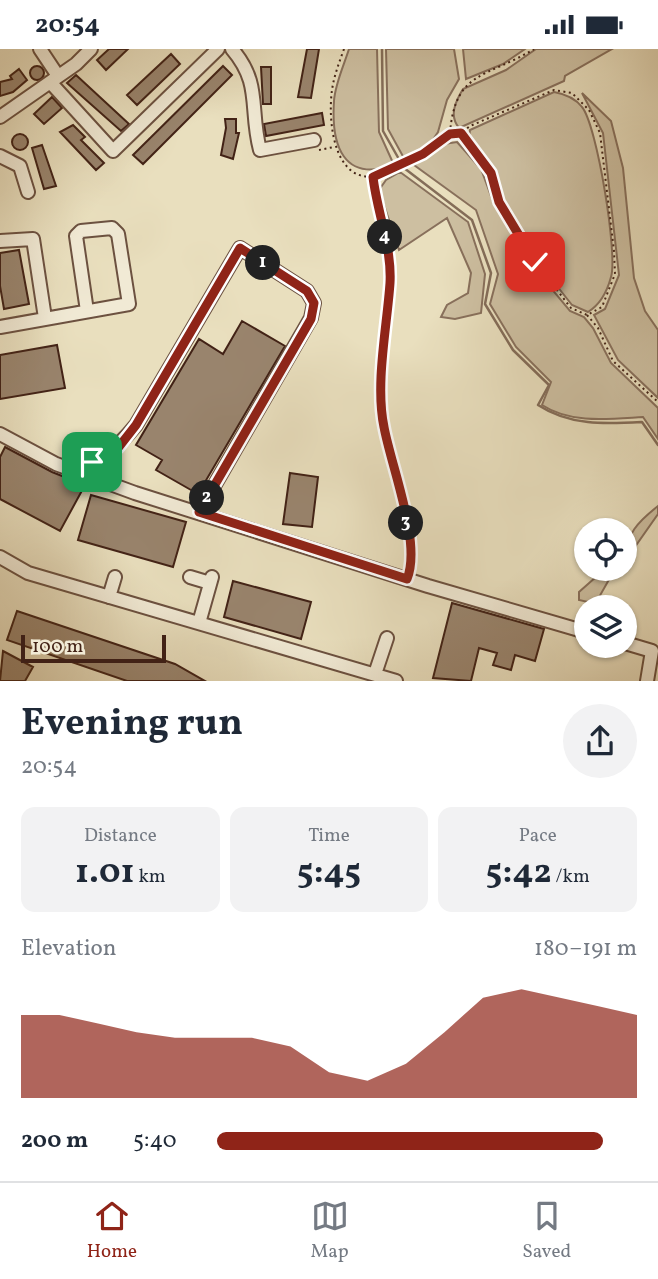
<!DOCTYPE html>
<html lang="en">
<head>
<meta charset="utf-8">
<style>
	:root { --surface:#fff; --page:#f2f2f3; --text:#1f2937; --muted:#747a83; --line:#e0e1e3; --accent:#8f2418 }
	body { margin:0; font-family:Vollkorn,serif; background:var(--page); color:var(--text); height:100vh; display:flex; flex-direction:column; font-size:26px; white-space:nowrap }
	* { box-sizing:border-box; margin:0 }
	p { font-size:23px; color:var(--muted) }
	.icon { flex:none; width:38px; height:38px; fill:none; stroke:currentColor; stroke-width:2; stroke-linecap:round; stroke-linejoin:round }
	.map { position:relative; height:632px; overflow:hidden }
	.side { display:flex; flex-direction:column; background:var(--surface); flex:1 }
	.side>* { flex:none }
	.controls { position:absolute; left:574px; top:469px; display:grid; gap:14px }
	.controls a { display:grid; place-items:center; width:63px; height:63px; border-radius:50%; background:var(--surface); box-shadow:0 2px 5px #0004; font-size:35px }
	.scale { position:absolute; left:21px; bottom:18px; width:145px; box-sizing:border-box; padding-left:7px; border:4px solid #422216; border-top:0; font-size:19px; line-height:24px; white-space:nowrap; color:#422216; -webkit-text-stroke:5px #f1ead5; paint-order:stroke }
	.pin { position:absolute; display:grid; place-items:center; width:60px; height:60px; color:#fff; margin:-30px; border-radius:14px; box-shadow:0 4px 10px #0006 }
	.km { position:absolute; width:35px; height:35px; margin:-18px; border-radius:50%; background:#222; color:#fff; font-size:19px; line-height:35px; text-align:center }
	.round { display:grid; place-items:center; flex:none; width:74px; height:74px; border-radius:37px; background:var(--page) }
	.head { display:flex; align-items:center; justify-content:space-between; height:119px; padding:0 21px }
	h1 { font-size:38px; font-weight:700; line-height:52px }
	.figures { display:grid; grid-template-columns:repeat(3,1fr); gap:10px; height:119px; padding:7px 21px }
	.figures div { display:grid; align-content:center; border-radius:14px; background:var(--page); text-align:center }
	.figures b { font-size:35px; font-weight:700 }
	.figures small { font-size:19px; font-weight:400 }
	.figures p { font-size:19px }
	.chart { height:196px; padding:14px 21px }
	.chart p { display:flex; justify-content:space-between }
	.chart svg { width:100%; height:126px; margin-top:7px; fill:var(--accent); opacity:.7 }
	ul { padding:0 21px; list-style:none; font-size:23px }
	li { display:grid; grid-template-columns:112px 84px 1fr; align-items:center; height:52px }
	li i { height:18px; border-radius:9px; background:var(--accent) }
	.status { display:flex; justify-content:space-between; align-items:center; height:49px; padding:0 35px; background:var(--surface); direction:ltr }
	.status svg { height:19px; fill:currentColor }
	.dock { display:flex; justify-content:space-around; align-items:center; height:98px; border-top:2px solid var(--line); background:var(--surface); font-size:19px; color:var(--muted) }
	.dock a { display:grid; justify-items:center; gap:4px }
	.dock .selected { color:var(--accent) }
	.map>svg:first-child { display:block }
	.green { fill:#cdbfa1; stroke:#88705c; stroke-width:2 }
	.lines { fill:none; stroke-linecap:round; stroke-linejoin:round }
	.stream { stroke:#846d59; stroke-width:2.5 }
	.building { fill:#99846d; stroke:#422216; stroke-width:2 }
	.minor-casing { stroke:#6c5140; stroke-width:16 }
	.path { stroke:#422216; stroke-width:2; stroke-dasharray:2 3.5; stroke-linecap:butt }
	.minor { stroke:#f1ead5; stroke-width:12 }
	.route-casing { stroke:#fff; stroke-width:14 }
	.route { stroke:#8f2418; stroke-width:9 }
</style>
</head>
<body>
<div class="status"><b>20:54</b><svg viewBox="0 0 49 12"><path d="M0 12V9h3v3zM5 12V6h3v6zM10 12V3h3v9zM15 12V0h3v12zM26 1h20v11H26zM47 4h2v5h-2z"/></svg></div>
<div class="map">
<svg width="658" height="632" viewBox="0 0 658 632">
	<rect width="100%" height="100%" fill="#e9dfbe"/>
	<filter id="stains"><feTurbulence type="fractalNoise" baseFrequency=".00286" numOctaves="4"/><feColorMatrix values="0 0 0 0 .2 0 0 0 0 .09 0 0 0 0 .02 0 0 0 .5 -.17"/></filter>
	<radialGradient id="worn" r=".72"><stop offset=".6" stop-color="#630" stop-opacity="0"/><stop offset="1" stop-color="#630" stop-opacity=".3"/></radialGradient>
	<path class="green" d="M349,0h28l2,83 15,33c-51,18 -63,-20 -60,-64 1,-17 10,-36 15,-52z
		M386,0h68l5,30 -12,21 -9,32 -6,9 -27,19 -17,-31z
		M463,0h62l-22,15 -37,15z
		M536,0h76l-47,27 -1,5 -105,47c-10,-12 -4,-26 4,-39l43,-19z
		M554,43c11,2 21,6 28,15 15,18 36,148 29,170 -4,15 -10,27 -23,35l-16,-7 -34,-43 -37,-62 -8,-28 -24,-33 1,-9z
		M582,44l29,28 12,47 11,110 11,33 13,19v68l-40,-38 -24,-45 11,-6 14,-34 -16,-142z
		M457,93l24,27 13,35 36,59 40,48 14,6 9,11 18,35 47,45v31l-15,-22c-34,2 -72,7 -101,-12l9,-23 -35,-35 -26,-43 8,-30 -22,-64 -62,-45 30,-21z
		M400,123l68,50 17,52 -4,39 -26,6 -14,-2 6,-12 21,-12 3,-20 -24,-55 -48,32 -20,-60 7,-10z
		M658,457v8l-33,47c0,-27 14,-40 33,-55z
		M605,520h10l-17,30 -10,3 -9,-2v-8z"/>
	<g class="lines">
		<path class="stream" d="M382,0l1,82 21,37 68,52 19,53 -6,31 28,46 36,35 -11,20c32,21 67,19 104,17l16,23"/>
	</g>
	<path class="building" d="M109,0h19l-22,21 -9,-10z
		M307,0h12l-8,49 -13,-1z
		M171,5l9,10 -43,41 -10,-10z
		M30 24a7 7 0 1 1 14 0a7 7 0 1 1-14 0Z
		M223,17l9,9 -89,89 -10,-9z
		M261,18h10v37h-8z
		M19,20l8,11 -14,12 -13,4v-14l12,-3 -2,-3z
		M76,26l53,49 -8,7 -54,-48z
		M52,48l10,11 -18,16 -10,-10z
		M322,64l2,12 -58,11 -2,-12z
		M225,70h11v14h3l-6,26 -12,-4 5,-27z
		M73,76l12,12 -4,3 23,23 -8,7 -36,-38z
		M12 93a8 8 0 1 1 16 0a8 8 0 1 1-16 0Z
		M42,96l14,41 -12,3 -12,-41z
		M19,201l10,54 -25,5 -4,-23v-33z
		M242,272l43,25 -87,148 -42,-24 6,-10 -26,-15 63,-106 24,15z
		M57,296l8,43 -65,11v-44z
		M5,398l47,25 33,13 -25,46 -60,-32v-42z
		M290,424l28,4 -6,50 -29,-3z
		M91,446l95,27 -13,45 -95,-27z
		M233,532l78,21 -10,37 -77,-22z
		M452,554l92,26 -9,32 -20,-6 -4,15 -18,-5 4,-12 -18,-5 -8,33 -38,-3z
		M17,562l158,53 30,17h-78l-120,-41z
		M3,602l30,16 -8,14h-25z"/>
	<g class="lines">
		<defs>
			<path id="minor" d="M40,0l18,27
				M232,0c30,35 17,59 28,101l54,-10
				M50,33l63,69 105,-102
				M0,68l76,-53 15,-15
				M0,107l20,10 8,26
				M0,192l33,-2 12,79
				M0,278l129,-23 -11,-70 -6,-6 -31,3 -5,5 11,75
				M0,385l56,30 79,29 293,93 158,46
				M68,420c33,-9 47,-18 68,-44l104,-177 67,43 7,12 -3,15 -112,194
				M0,508l28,16 368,108
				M190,528l20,6
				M109,548l6,-20
				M199,574l13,-46
				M625,594l27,8 -5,30
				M375,625l12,-36"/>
		</defs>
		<use href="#minor" class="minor-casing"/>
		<path class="path" d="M344,0c-5,14 -10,27 -12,41 -5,36 4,103 54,83 25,-10 51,-37 75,-40l9,-7 84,-36 18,3 17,17 11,23 14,118 1,23 -13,33 -15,8 -16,-7 -36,-46 -36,-60 -8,-29 -30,-40
			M450,84c5,-63 37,-55 84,-84
			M319,101l15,-3
			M373,129l14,66 3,39 -7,140 18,66 9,81
			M587,266l11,13 15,33 45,41"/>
		<use href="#minor" class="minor"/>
	</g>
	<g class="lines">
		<defs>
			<path id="route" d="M92,413l26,-14 18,-23 104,-177 67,43 7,12 -3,16 -112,193 208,67c15,-36 -16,-113 -23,-152 -9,-43 3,-100 6,-144 2,-36 -13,-71 -17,-106l50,-23 27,-20 11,-1 30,40 8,29 36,60"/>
		</defs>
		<use href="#route" class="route-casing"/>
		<use href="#route" class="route"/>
	</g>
	<rect width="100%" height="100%" filter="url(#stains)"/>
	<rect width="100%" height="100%" fill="url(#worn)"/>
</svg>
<div class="controls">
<a><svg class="icon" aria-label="locate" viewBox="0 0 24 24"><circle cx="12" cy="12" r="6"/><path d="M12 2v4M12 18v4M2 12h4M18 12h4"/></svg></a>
<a><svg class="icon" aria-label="layers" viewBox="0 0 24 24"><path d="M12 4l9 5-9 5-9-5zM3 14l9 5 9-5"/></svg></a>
</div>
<div class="scale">100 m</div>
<div class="pin" style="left:92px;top:413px;background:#1e9e55"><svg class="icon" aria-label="arrive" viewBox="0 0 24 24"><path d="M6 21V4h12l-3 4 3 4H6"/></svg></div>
<div class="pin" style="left:535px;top:213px;background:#d93025"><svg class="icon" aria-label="check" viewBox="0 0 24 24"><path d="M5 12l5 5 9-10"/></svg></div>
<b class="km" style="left:263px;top:214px">1</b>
<b class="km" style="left:207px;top:449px">2</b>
<b class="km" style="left:406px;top:474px">3</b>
<b class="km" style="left:385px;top:188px">4</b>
</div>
<section class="side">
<div class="head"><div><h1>Evening run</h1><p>20:54</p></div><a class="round"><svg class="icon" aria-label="share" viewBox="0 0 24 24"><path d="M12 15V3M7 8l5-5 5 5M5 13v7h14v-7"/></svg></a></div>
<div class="figures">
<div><p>Distance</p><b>1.01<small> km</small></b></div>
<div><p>Time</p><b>5:45</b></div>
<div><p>Pace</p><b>5:42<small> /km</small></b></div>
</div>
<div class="chart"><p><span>Elevation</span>180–191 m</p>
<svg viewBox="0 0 160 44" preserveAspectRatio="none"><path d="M0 44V15L10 15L20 18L30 21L40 23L50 23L60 23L70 26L80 35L90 38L100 32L110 21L120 9L130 6L140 9L150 12L160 15V44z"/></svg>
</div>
<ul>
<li><b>200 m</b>5:40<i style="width:92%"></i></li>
</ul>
</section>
<nav class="dock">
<a class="selected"><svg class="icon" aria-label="home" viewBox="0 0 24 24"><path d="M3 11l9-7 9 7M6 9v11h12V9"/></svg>Home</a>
<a><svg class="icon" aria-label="map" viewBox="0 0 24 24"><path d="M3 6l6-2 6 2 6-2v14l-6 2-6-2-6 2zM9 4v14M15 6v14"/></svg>Map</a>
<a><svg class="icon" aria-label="saved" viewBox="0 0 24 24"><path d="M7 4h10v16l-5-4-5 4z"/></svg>Saved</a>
</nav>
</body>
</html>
